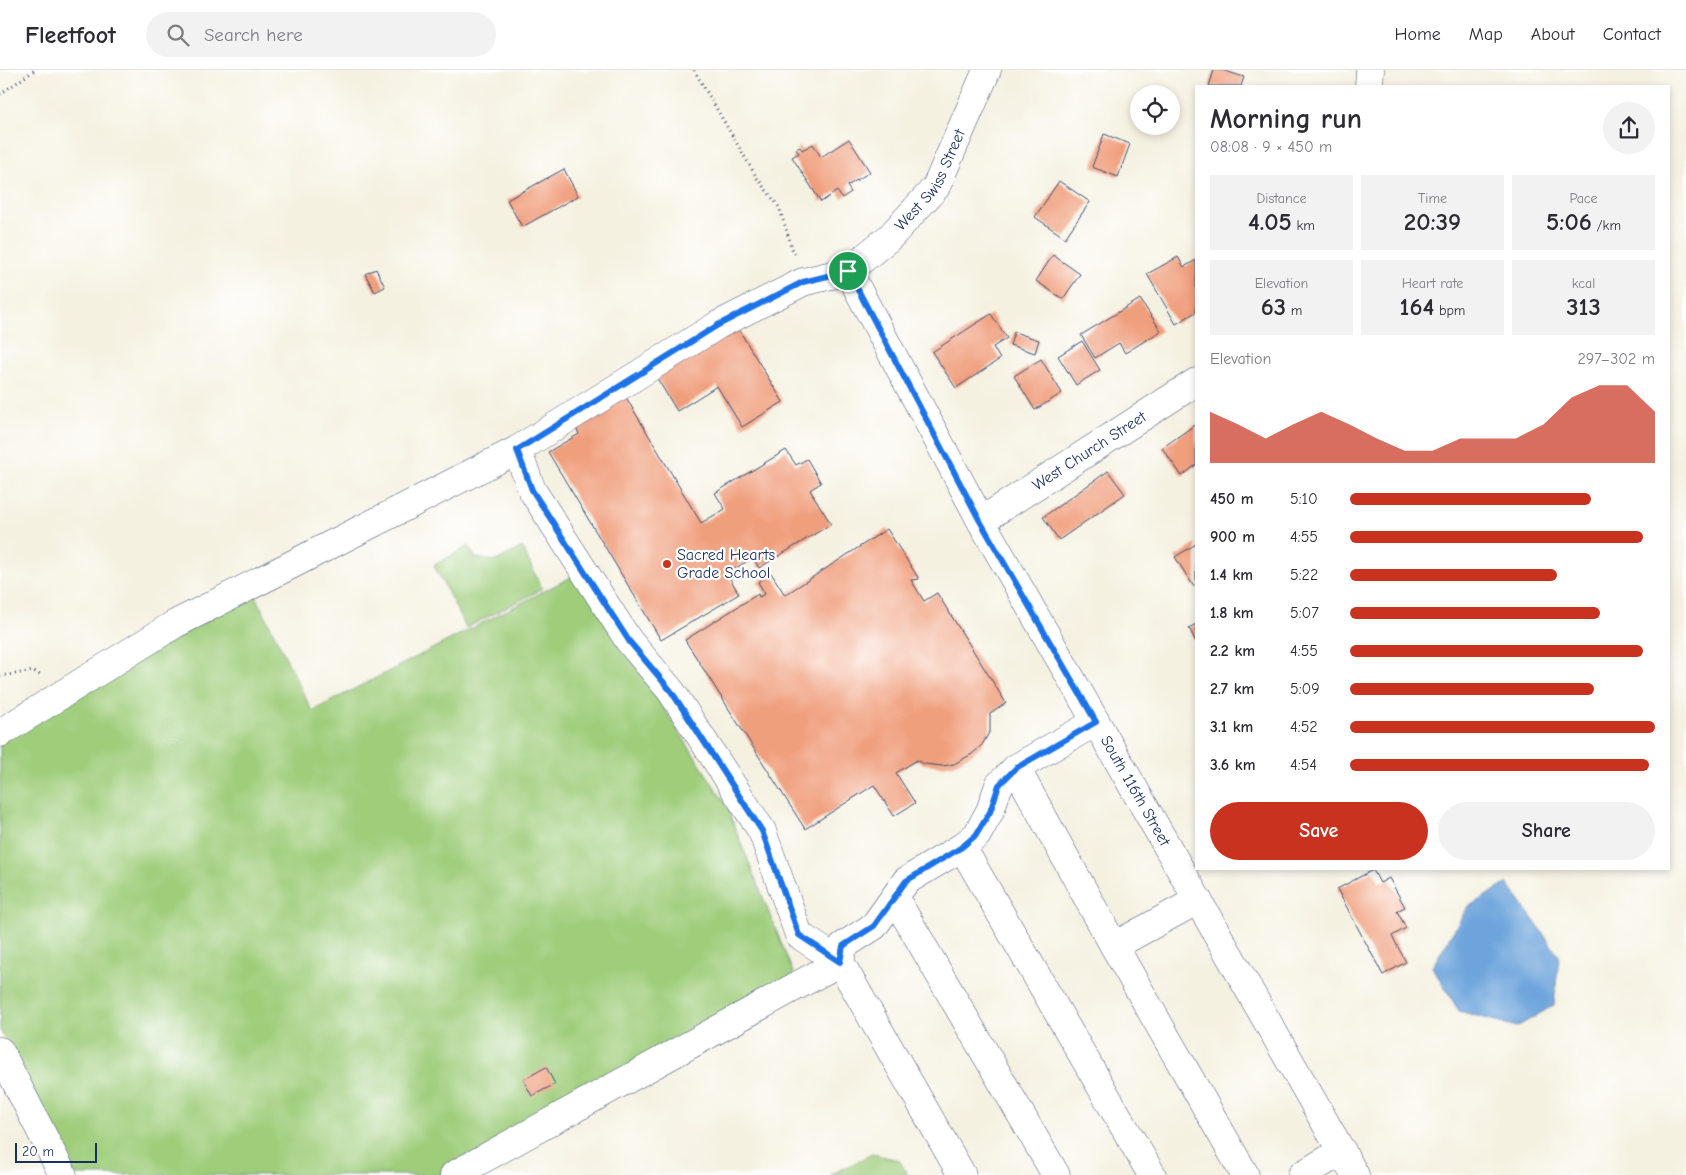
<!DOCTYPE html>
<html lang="en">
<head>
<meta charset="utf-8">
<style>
	:root { --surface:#fff; --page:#f2f2f3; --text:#2b2b33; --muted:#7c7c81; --line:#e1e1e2; --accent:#c8321e }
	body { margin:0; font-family:"Comic Neue",sans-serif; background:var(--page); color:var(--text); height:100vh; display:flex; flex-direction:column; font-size:19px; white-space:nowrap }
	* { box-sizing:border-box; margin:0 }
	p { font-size:16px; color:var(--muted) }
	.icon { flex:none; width:28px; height:28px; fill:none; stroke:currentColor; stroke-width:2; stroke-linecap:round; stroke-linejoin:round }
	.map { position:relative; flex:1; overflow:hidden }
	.details { position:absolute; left:1195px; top:15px; width:475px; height:785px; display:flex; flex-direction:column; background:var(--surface); border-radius:0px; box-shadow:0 2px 8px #0003 }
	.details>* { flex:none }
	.buttons { position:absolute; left:1130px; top:15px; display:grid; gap:10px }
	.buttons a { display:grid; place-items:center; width:50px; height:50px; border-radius:50%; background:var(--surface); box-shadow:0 2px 8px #0003; font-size:25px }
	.scale { position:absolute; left:15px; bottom:12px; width:82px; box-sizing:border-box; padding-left:5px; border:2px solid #1b2f5e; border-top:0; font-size:14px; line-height:18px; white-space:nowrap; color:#1b2f5e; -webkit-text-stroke:4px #fff; paint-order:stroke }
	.pin { position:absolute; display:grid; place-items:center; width:42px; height:42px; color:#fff; margin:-21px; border:2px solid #fff; border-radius:50%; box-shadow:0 1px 5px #0007 }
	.round { display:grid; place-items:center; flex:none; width:52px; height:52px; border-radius:26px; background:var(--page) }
	.overview { display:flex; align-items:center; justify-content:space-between; height:85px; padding:0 15px }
	h1 { font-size:28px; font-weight:700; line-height:38px }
	.metrics { display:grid; grid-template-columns:repeat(3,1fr); gap:8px; height:85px; padding:5px 15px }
	.metrics div { display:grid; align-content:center; border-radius:0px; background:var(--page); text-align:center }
	.metrics b { font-size:25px; font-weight:700 }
	.metrics small { font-size:14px; font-weight:400 }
	.metrics p { font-size:14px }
	.chart { height:140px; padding:10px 15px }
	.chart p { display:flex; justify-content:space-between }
	.chart svg { width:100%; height:90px; margin-top:5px; fill:var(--accent); opacity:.7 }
	.action { display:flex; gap:10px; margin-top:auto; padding:10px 15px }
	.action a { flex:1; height:58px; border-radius:30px; background:var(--accent); color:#fff; font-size:20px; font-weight:700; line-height:58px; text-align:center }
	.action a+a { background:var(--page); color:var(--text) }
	ul { padding:0 15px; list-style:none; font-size:16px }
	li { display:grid; grid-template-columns:80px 60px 1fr; align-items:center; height:38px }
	li i { height:12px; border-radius:6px; background:var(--accent) }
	header { display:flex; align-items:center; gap:30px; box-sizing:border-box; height:70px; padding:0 25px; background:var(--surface); border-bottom:1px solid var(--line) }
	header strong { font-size:24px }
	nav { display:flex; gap:28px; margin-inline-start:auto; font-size:18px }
	.search { width:350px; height:45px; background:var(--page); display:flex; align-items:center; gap:12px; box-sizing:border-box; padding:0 18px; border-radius:28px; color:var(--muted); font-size:19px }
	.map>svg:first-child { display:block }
	.green { fill:#9fcd7a; stroke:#5d7e6c }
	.water { fill:#6da4db; stroke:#446a9c }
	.building { fill:#f09f7d }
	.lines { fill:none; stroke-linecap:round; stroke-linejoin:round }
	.minor-casing { stroke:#3c4c72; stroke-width:29 }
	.path { stroke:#3c4c72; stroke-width:3; stroke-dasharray:1 4; stroke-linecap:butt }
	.minor { stroke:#fff; stroke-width:28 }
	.route-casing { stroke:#fff; stroke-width:10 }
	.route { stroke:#1a73e8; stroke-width:6 }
	.poi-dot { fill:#c8321e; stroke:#fff; stroke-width:2 }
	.labels { text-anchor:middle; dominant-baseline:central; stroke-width:4.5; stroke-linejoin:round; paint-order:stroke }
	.street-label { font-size:16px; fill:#1b2f5e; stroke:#fff }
	.poi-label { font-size:16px; fill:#1b2f5e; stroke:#fff; text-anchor:start }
</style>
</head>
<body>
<header>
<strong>Fleetfoot</strong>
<div class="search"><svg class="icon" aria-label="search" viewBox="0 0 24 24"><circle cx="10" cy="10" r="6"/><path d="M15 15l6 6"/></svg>Search here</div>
<nav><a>Home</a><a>Map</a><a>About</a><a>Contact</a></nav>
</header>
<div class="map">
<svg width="1686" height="1105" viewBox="0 0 1686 1105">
	<rect width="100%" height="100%" fill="#fff"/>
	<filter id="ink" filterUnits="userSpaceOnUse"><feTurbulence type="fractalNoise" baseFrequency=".02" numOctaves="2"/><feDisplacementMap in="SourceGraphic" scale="10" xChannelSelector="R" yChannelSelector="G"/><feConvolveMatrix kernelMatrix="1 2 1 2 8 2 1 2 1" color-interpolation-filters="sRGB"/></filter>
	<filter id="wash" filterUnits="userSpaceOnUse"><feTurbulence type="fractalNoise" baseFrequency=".0096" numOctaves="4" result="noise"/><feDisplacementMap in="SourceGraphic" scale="20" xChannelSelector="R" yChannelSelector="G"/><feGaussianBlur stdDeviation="1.12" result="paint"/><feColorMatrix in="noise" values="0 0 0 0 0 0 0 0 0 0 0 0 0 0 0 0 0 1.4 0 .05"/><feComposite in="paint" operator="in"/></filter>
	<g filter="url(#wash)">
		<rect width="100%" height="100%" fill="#f5f1e1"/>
		<path class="green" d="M469,476l6,12 21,3 26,-14 20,42 -76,39 -32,-63z
			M577,504l148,229 71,177 -357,195h-364l-75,-145v-289l254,-148 58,118z
			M872,1084l27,6 9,15h-78z"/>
		<path class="water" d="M1507,813l52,73 -5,49 -37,22 -58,-16 -27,-44 36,-60z"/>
		<g id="blocks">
			<path class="building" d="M1214,0h8l22,7 -3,9h-32z
				M1104,64l26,10 -12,33 -26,-10z
				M849,69l21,33 -23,14 4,6 -9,6 -5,-7 -16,11 -29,-45 7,-4 -3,-4 4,-2 2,3 11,-6 8,13z
				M564,99l14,27 -56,31 -15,-27z
				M1059,111l31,21 -25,36 -30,-21z
				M1053,185l27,19 -17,25 -27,-18z
				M1178,187l6,10 12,-7v52l-20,12 -29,-50z
				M376,199l9,18 -10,5 -10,-18z
				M1140,229l21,32 -36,22 -6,-10 -24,15 -14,-23z
				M991,244l16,24 -14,9 7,12 -44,29 -24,-36z
				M736,255l47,77 -41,25 -25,-41 -40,25 -22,-36z
				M1014,262l25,8 -4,13 -25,-8z
				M1082,271l18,29 -24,15 -18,-29z
				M1041,289l21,34 -27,17 -21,-34z
				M624,324l77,129 24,-14 -10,-16 71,-43 10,15 11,-6 14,24 -11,7 21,34 -72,44 -6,-10 -26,15 12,21 -78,46 -113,-188 31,-18 -5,-10z
				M1196,354v41l-14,11 -20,-28z
				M1108,401l17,23 -66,46 -16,-23z
				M887,459l32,50 -8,1 13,21 13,-8 69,110 -16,11v17l-8,14 -10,9 -18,10 -11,2 -19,-2 -7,-4 -21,13 19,30 -21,13 -20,-31 -69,44 -120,-189 73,-46 1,3 6,-3 -7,-12 13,-9 14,22z
				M1196,474v41l-2,2 -19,-30z
				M1196,554v18l-7,-14z
				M1373,800l7,13 9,-5 16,29 -8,4 9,17 -14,8 14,26 -23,13 -46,-86z
				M546,997l9,17 -23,12 -9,-16z"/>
		</g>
	</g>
	<g filter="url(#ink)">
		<use href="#blocks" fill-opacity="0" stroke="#3c4c72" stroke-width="1"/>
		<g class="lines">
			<defs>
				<g id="minor">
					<path d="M1369,16l1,-16"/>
					<path id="s1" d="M848,201l133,250 374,654"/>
					<path id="s2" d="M981,451l215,-139"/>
					<path d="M0,663l175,-109 342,-174"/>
					<path d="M1016,698l98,178 131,229"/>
					<path d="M962,777l190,328"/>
					<path d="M895,828l161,277"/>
					<path d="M1114,876l84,-46"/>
					<path d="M0,981l63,124"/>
					<path id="s3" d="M454,1105l386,-213 -41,-27 -37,-104 -91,-140 -42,-50 -97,-151 -15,-40 201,-125 85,-43 45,-11 42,-34 46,-50 51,-117"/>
					<path d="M962,1105l-122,-213 3,-16 31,-20 32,-45 56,-34 15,-12 13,-24 9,-26 17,-17 80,-46"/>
					<path d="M1302,1105l40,-24"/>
				</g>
			</defs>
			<use href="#minor" class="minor-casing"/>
			<path class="path" d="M694,0l63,108 22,29 14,44 5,5
				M0,24l35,-24
				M0,606l34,-5 6,4"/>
			<use href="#minor" class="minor"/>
		</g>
	</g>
	<g class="lines" filter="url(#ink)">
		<defs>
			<path id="route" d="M848,201l132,250 116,201 -80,46 -17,17 -9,27 -14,23 -14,12 -56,34 -32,45 -31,20 -3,16 -41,-27 -37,-104 -91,-140 -42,-50 -97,-151 -15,-40 201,-125 85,-43z"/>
		</defs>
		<use href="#route" class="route-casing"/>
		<use href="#route" class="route"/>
	</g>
	<circle class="poi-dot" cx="667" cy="494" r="5"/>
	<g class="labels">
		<g class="street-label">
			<text stroke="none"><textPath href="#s3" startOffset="1558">West Swiss Street</textPath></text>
			<text stroke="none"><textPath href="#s2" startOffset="129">West Church Street</textPath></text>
			<text stroke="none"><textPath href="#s1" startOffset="594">South 116th Street</textPath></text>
		</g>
		<g class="poi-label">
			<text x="677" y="485">Sacred Hearts<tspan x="677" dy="18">Grade School</tspan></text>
		</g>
	</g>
</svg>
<div class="buttons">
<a><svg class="icon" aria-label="locate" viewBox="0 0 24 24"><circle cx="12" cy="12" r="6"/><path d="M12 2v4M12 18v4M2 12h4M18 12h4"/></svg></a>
</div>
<div class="scale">20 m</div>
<div class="pin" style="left:848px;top:201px;background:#1e9e55"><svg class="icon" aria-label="arrive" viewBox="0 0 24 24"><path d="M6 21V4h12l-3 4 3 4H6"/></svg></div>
<section class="details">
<div class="overview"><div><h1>Morning run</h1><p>08:08 · 9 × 450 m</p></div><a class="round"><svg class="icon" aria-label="share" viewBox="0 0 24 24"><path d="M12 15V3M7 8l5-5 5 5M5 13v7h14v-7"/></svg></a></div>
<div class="metrics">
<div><p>Distance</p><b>4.05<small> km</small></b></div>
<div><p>Time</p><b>20:39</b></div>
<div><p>Pace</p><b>5:06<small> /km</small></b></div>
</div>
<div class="metrics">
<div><p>Elevation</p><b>63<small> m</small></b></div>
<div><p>Heart rate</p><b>164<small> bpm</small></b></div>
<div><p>kcal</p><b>313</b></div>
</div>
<div class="chart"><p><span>Elevation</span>297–302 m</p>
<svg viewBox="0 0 160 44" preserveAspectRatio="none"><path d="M0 44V19L10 25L20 32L30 25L40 19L50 25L60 32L70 38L80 38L90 32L100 32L110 32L120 25L130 12L140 6L150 6L160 19V44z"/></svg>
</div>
<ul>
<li><b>450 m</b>5:10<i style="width:79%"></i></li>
<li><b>900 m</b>4:55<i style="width:96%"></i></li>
<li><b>1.4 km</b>5:22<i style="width:68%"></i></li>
<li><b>1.8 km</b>5:07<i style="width:82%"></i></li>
<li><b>2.2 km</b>4:55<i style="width:96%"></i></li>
<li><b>2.7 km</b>5:09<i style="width:80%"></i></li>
<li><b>3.1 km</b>4:52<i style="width:100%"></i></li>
<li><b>3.6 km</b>4:54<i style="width:98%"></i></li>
</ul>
<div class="action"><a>Save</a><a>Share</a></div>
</section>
</div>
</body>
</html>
